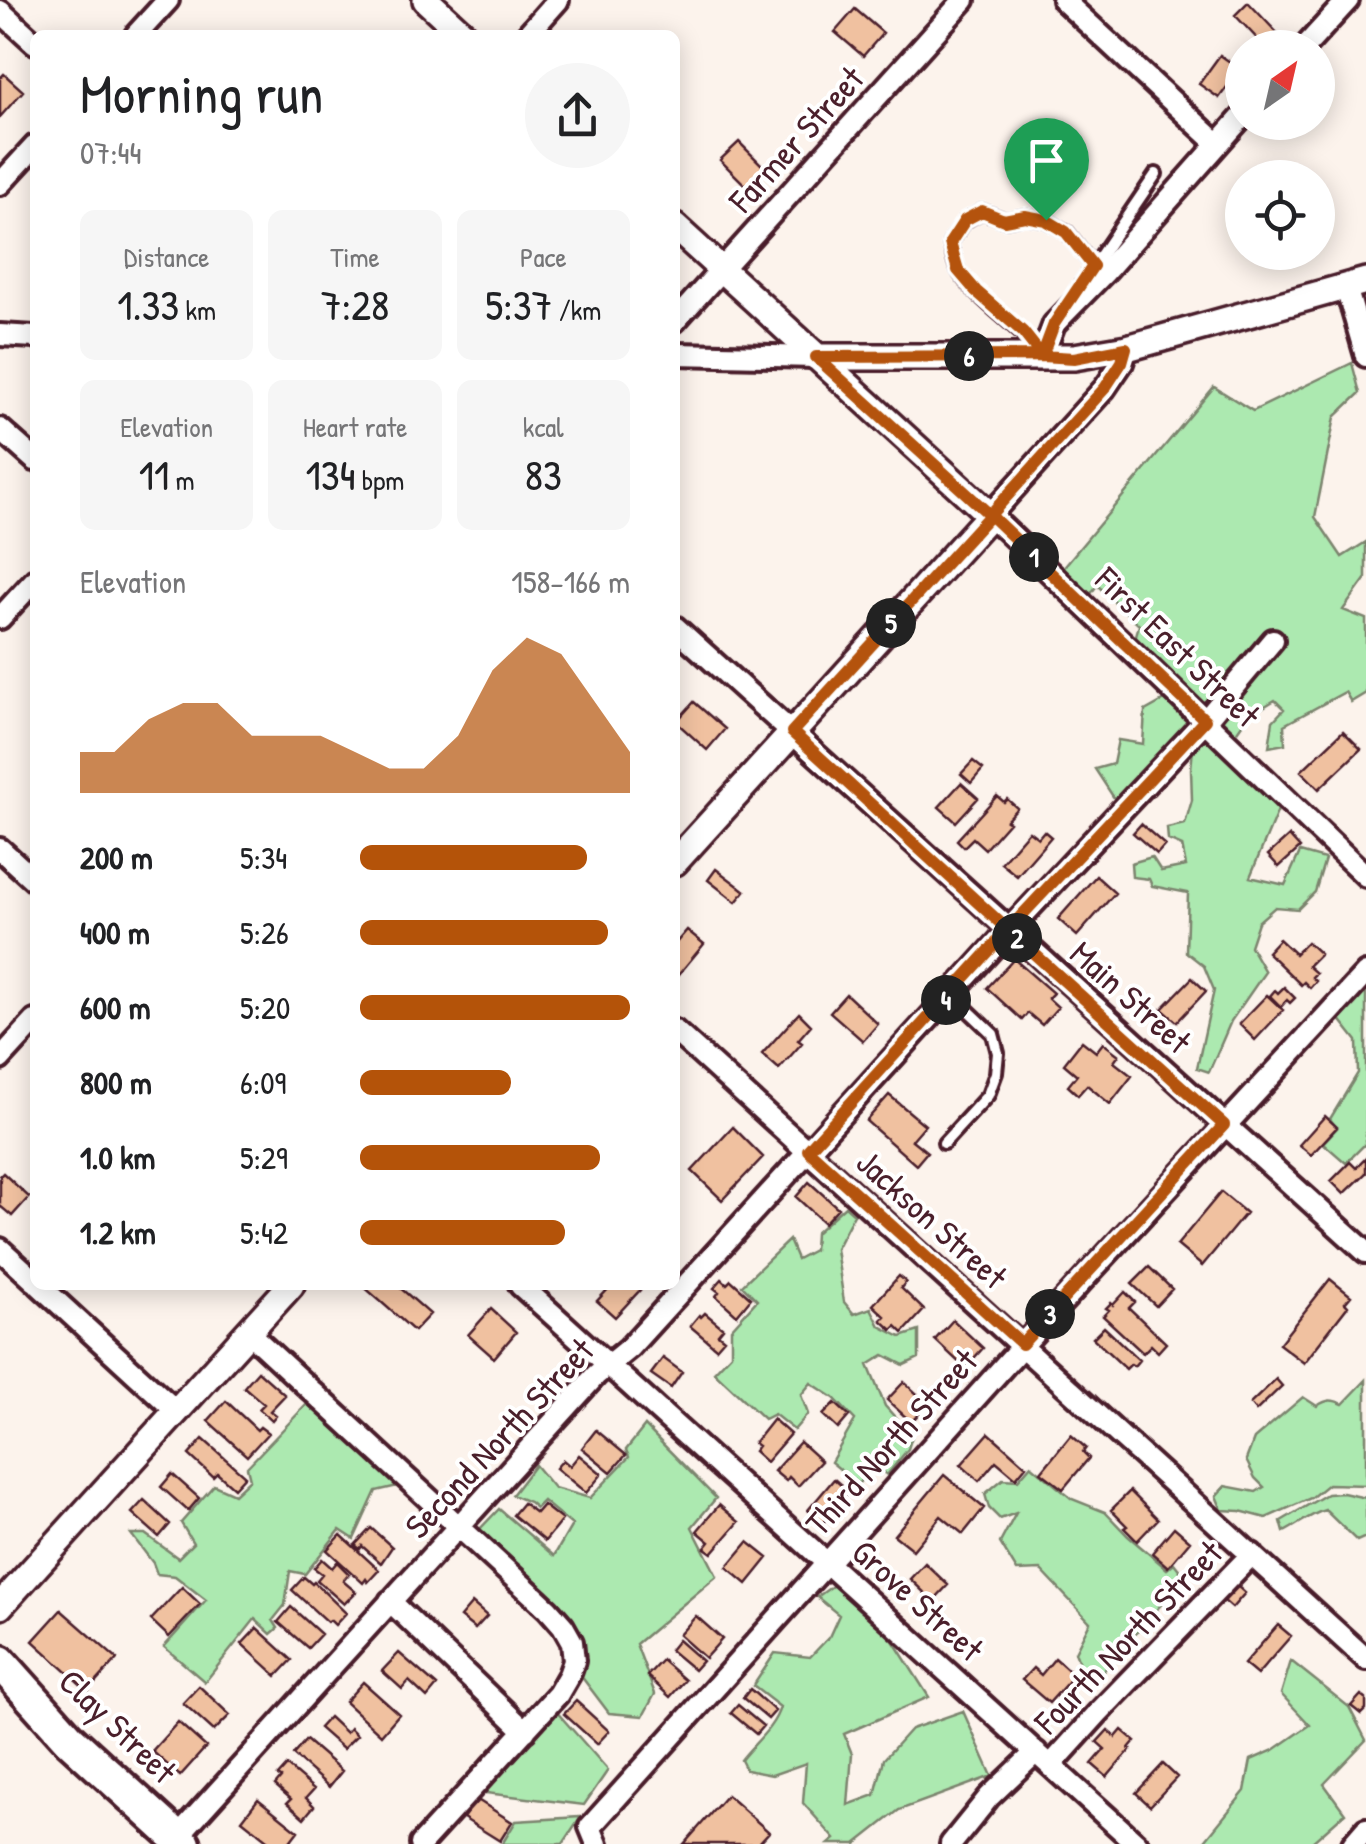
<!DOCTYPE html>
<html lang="en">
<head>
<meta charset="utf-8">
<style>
	:root { --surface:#fff; --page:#f6f6f6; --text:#202124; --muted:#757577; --accent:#b45309 }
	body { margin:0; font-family:"Patrick Hand",sans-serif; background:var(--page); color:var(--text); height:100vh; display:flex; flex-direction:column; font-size:38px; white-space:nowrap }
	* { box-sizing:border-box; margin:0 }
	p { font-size:32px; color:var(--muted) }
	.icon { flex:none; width:55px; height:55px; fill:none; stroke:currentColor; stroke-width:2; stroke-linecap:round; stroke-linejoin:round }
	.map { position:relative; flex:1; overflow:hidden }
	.side { position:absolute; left:30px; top:30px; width:650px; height:1260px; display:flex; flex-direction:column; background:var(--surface); border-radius:15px; box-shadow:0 5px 25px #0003 }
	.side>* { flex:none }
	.needle { width:65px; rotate:34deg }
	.controls { position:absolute; left:1225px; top:30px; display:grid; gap:20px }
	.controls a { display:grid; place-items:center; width:110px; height:110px; border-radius:50%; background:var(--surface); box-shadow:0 5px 25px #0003; font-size:50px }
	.pin { position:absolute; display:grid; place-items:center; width:85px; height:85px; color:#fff; margin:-102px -42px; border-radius:50% 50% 50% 0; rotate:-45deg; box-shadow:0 0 10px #0007 }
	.pin .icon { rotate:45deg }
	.km { position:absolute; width:50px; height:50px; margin:-25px; border-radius:50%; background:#222; color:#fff; font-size:28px; line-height:50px; text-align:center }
	.round { display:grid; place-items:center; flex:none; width:105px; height:105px; border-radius:52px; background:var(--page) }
	.overview { display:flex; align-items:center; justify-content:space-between; height:170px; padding:0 50px }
	h1 { font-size:55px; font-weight:600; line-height:75px }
	.figures { display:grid; grid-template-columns:repeat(3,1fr); gap:15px; height:170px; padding:10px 50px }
	.figures div { display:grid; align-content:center; border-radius:15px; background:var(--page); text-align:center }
	.figures b { font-size:42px; font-weight:600 }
	.figures small { font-size:28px; font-weight:400 }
	.figures p { font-size:28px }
	.chart { height:280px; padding:20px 50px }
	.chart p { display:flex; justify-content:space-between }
	.chart svg { width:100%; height:180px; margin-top:10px; fill:var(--accent); opacity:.7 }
	ul { padding:0 50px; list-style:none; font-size:32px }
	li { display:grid; grid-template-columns:160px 120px 1fr; align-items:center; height:75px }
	li i { height:25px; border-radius:12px; background:var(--accent) }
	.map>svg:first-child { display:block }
	.green { fill:#ace9b0; stroke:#7b846e; stroke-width:2.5 }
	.building { fill:#f0c1a0; stroke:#4a1f2b; stroke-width:2.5 }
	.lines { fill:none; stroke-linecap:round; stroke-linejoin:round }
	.service-casing { stroke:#4a1f2b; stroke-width:18 }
	.minor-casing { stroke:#4a1f2b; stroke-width:28 }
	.tertiary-casing { stroke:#4a1f2b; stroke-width:32 }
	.primary-casing { stroke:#4a1f2b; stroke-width:40 }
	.service { stroke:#fff; stroke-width:10 }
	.minor { stroke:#fff; stroke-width:20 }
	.tertiary { stroke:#fff; stroke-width:25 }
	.primary { stroke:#fff; stroke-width:32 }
	.route-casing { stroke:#fff; stroke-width:20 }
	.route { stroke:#b45309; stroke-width:12 }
	.labels { text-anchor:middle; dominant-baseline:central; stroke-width:8; stroke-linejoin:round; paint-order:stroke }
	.street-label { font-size:35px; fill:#4a1f2b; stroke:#fff }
</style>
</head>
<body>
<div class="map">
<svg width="1366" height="1844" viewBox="0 0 1366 1844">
	<rect width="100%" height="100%" fill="#fcf3ec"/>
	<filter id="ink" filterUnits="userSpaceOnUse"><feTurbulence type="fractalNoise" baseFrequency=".01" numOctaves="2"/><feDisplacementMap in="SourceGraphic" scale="20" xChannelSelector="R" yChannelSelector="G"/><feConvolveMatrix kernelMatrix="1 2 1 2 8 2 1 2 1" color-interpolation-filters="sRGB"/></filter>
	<g filter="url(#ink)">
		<path class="green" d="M1352,363l8,30 -25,24 -20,100 27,40 24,-15v36l-23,32 23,9v74l-15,9 -6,-10 -61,33 1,19 -16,3 4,-26 11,-12 -9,-9 -28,17 -12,17 26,51 17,25 -28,67 35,8 15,-33 25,7 -10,33 -17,17 -23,-2 -17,15 -8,24 15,26 -34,49 -22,51 -12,-4 17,-78 -10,-24 -18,-14 2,-59 -36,-7 -3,-7 -17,-2 -1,-14 21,-6 9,14 25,-5 -4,-20 -14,-6 -1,-12 18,-4 7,-24 -1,-31 2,-20 20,-40 -17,-10 -20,54 -20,20 -42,25 -19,-29 18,-5 5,-24 25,4 2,-33 23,-13 -36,-49 7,-24 -42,-40 -13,19 -27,-29 157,-188 39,24z
			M1366,988v158l-2,-1 -18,18 -23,-20 14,-15 -7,-9 28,-46 -1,-32 -18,-23z
			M845,1206l9,8 -18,35 8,53 10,12 17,-6 9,18 21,11 18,-6v27l-15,7 -20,-10 -16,10 17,41 27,30 -4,13 -21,26 -13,-10 -16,19 -27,-22 24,-42 -21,-22 -23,-15 -10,12 7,19 -14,16 -20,-16 -10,5 -50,-47 17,-18v-25l26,-29 -15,-15 47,-45 8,19 17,-9 1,-17z
			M1366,1380v105l-38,-1 -17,14 -45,20 -26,-7 -18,-1 -6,-14 9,-10 31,6 8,-5 -9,-9 -9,-18 8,-21 49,-42 14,9c11,-7 15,-7 26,-2z
			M310,1401l92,84 -26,6 -22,48 -14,-9 -35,44 -15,-3 -5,34 -12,15 5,8 -7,6 -16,-15 -50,63 -41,-35 42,-47 -31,-24 -18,-2 -4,-11 -22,-29h14l33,24 15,-15 -12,-20 33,-38 20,9 16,-15 -3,-12z
			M645,1426l71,72 -24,29 25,49 -81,68 19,50 -12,22 -34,-3 -28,-37 1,-20 -36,-58 -68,-67 21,-22 55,47 18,-31 -29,-24 -7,7 -7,-6 -17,-7 23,-30 19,23 36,10 39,-41 -3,-7z
			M1031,1465l41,34 33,13 23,24 39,33 7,-6 11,14 -86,99 -17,-5 -7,-19 15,-30 -49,-52 -24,1 -17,-28 16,-30 -16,6 -11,-11 -4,-14 18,-15 15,1z
			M1343,1493l23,5v39l-9,4 -32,-31c-14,4 -27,15 -41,22l-3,-11 46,-27z
			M835,1584l52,47 42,66 -85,37 8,20 -4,51 27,-10 9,-36 27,-30 52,-18 29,65 -93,34 -43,34h-27l6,-5 -32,-36 3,-40 -34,12 -26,-5 -5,-10c13,-17 33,-32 39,-53l-27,-21 22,-33 35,4 19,-20 10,-22 -22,-18z
			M1291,1661l58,46 17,33 -42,44 21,29 -35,31h-108l43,-53 6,-31 23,-10 36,-25 -29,-31z
			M555,1710l53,60 -24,35 -106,-13z
			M581,1817l-18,27h-61l14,-23z"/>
		<path class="building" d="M1248,2l32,34 -12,12h-2l-31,-33z
			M855,9l28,24 -20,23 -28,-24z
			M1220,55l20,14 -21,29 -20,-14z
			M4,74l19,17 -23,26v-39z
			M739,142l26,26 -18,19 -27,-27z
			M694,702l31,27 -18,21 -31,-28z
			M1343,731l18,18 -42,40 -18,-18z
			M973,761l10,8 -12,14 -10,-9z
			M961,783l17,15 -22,24 -17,-15z
			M997,796l7,6 3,-3 10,9 -11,12 3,2 -24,27 -12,-11 -9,9 -7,-7z
			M1141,824l24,21 -8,9 -24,-21z
			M1029,831l9,7 6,-7 7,6 -34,39 -16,-13z
			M1289,836l11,12 -21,19 -11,-12z
			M716,869l29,22 -9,11 -28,-22z
			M1096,876l19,17 -38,43 -19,-17z
			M687,930l17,14 -29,35v-35z
			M1279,939l16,15 12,-12 13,12 -12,12 8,7 -4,4 4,4 -6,7 -6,-6 -3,3 -34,-33z
			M1014,959l39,34 -5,5 10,9 -16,18 -14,-12 -6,7 -35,-32z
			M1192,978l14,13 -29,31 -15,-13z
			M1284,987l11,11 -5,5 -3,-3 -6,7 -11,-11 5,-6 3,3z
			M846,994l32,30 -15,17 -33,-29z
			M1267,995l16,15 -28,30 -16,-16z
			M799,1013l12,12 -13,15 4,3 -23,26 -17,-15z
			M1082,1041l14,11 7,-9 16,12 -5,7 18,14 -22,28 -23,-19 -9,10 -10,-9 9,-11 -13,-11z
			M889,1095l36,30 -13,15 15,12 -11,13 -50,-44z
			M1325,1116l12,11 -26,28 -12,-10z
			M733,1127l30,30 -41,43 -30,-29z
			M1366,1158v15l-22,21 -13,-13 19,-19 6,6z
			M3,1173l26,24 -17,19 -12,-10v-30z
			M809,1182l29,26 -14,15 -28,-26z
			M1221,1192l25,21 -44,53 -25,-21z
			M1149,1267l23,22 -16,17 -24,-22z
			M899,1276l7,6 -5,6 23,22 -21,23 -7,-7 -4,4 -11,-10 4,-4 -12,-11z
			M722,1279l5,5 4,-4 20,18 -14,17 -21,-19 3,-4 -5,-4z
			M1330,1279l21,17 -6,7 3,3 -44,57 -25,-19z
			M362,1285h35l33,29 -16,17z
			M612,1285h22l6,5 -25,27 -18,-16z
			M1125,1292l10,10 -6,6 37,35 -8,9 -7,-7 -8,8 -40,-37 6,-6 -3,-2 5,-5 2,2z
			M491,1309l25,23 -22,26 -26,-23z
			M705,1313l18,15 -5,6 6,5 -8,9 -26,-22 9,-11 2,2z
			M953,1320l30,28 -18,20 -30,-28z
			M1104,1327l35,33 -5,6 -3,-2 -5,5 -33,-31z
			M663,1358l19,14 -11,16 -20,-14z
			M258,1371l27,24 -15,16 6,5 -4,5 -13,-12 5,-5 -20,-17z
			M1276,1379l6,7 -26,25 -6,-7z
			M904,1382l24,22 -17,18 -24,-22z
			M226,1401l31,29 3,-3 8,6 -21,23 -39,-35z
			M835,1403l14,13 -11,13 -15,-14z
			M773,1419l17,15 -24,28 -12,-11 4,-5 -4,-3z
			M596,1430l30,25 -15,17 -29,-24z
			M989,1433l37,33 -10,12 -20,-17 -17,20 -18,-16z
			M1071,1435l15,13 -3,4 6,6 -26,31 -22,-17z
			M203,1439l42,37 -11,12 -17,-15 -4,4 -24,-22z
			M800,1442l21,19 -23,25 -9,-9 -3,4 -12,-10z
			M579,1455l23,19 -16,19 -30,-25 7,-8 7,6z
			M172,1474l27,24 -11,13 -27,-24z
			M944,1475l40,33 -21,26 -22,-18 -28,34 -19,-15z
			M834,1479l15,13 -26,31 -15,-13z
			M1130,1491l28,28 -21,22 -13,-13 3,-2 -16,-16z
			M144,1500l26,24 -11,13 -27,-24z
			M523,1503l13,10 7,-8 19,15 -17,21 -32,-26z
			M719,1505l20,17 -27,31 -7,-5 5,-6 -13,-11z
			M1174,1527l16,14 -22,26 -16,-14z
			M371,1528l21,19 -11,16 -19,-17 -2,3 -5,-4z
			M341,1535l38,35 -11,12 -2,-3 -3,4 -36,-33z
			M748,1542l20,16 -21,26 -20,-17z
			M322,1559l10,9 5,-6 12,12 -6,7 13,11 -12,12 -27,-24 5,-6 -8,-6z
			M925,1563l23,22 -15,16 -23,-22z
			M304,1577l8,7 2,-2 32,31 -11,12 -5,-5 -3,2 -35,-32z
			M1237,1586l8,7 -13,15 -8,-7z
			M182,1587l18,17 -31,33 -18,-17z
			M472,1603l15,13 -12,13 -15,-12z
			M291,1607l30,27 -13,14 -30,-26z
			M61,1610l56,49 -29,32 -55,-50z
			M696,1616l26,23 -17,19 -26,-23z
			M1278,1625l13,11 -34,39 -13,-11z
			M257,1628l35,32 -15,16 -35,-32z
			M678,1640l24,21 -8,9 -24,-20z
			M399,1653l38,33 -10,12 -18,-17 -7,8 -20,-18z
			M1055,1658l19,17 -25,28 -27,-23 11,-12 8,7z
			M662,1660l23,20 -15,17 -23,-21z
			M363,1682l36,32 -18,21 -36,-33z
			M199,1686l31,29 -16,16 -31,-28z
			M750,1689l25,22 -7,8 -25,-21z
			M1361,1695l5,4v10l-5,5 -10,-8z
			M576,1701l33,30 -12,13 -33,-30z
			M738,1705l25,21 -7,8 -25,-21z
			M329,1717l17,16 4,-5 7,7 -14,14 -24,-21z
			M178,1722l28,25 -26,29 -28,-25z
			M1108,1730l8,7 6,-7 13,11 -6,7 2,1 -24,28 -15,-13 13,-15 -8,-7z
			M306,1740l36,31 -13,16 -36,-32z
			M1163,1764l14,13 -27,29 -14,-13z
			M287,1766l27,23 -8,9 8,8 -10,12 -17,-15 4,-4 -16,-14 6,-7 -3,-2z
			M727,1795l42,37 -11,12h-74z
			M258,1799l40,32 -10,13h-16l-30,-24z
			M476,1799l36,23 -12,19 -37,-23z"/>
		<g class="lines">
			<defs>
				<path id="service" d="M1078,289l78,-115
					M1039,352c-24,-29 -58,-49 -79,-79 -6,-8 -7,-20 -10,-30l15,-22 17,-10 23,9 20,-4 21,4 21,12 26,34
					M944,1143l44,-48 8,-22 2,-20 -5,-19 -42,-40"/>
				<path id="minor" d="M1063,0l155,144
					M0,11l35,32
					M136,35l32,-35
					M527,35l31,-35
					M1304,48l44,-48
					M0,184l35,-38
					M1346,287l20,69
					M675,321l289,-321
					M0,335l35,2
					M1127,348l-5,15 -17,25 -115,127 376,361
					M675,354l141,3
					M1042,356l12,-32 50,-51 138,-156
					M0,429l35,31
					M0,618l35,-38
					M675,627l691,625
					M0,849l35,32
					M675,1031l691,628
					M0,1059l35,-38
					M0,1249l35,32
					M39,1285l137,126
					M520,1285l617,559
					M248,1332l300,277 15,17 9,16 2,19 -5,14 -11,19 -137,150
					M390,1601l135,130
					M1051,1765l47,-52 154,-159
					M177,1837l419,-462 33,-27 380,-418 196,-209 68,-81
					M597,1844l-7,-17 433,-482 343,-372
					M951,1844l38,-47 47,-45
					M1353,1844l13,-15"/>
				<path id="tertiary" d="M426,0l38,35
					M675,227l315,288 -315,347
					M816,357h258l53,-9 239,-67
					M0,1606l291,-321"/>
				<path id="primary" d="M0,1662l70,78 114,104"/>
			</defs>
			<use href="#service" class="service-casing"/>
			<use href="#minor" class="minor-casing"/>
			<use href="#tertiary" class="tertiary-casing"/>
			<use href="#primary" class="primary-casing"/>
			<use href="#service" class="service"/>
			<use href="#minor" class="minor"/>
			<use href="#tertiary" class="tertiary"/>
			<use href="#primary" class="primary"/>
		</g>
	</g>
	<g class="lines" filter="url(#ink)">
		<defs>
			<path id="route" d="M1046,220l20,12 27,34 -39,58 -12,32 32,2 52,-10 -4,14 -17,26 -115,127 215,205 -197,210 216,195 -202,219 -214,-194 200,-220 -216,-198 198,-217 -174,-158 226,-1 -19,-24 -47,-41 -18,-21 -8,-27 15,-23 17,-9 22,9 21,-4 21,4"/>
		</defs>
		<use href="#route" class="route-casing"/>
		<use href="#route" class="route"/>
	</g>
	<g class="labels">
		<g class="street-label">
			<text transform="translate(796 139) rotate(-48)">Farmer Street</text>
			<text transform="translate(1178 647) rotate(44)">First East Street</text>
			<text transform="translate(1131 997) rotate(42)">Main Street</text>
			<text transform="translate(932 1219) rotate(42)">Jackson Street</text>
			<text transform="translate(499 1438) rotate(-47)">Second North Street</text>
			<text transform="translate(891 1442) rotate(-48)">Third North Street</text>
			<text transform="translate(918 1600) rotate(42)">Grove Street</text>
			<text transform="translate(1128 1637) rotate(-46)">Fourth North Street</text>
			<text transform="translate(118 1726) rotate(44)">Clay Street</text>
		</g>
	</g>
</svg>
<div class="controls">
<a><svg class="needle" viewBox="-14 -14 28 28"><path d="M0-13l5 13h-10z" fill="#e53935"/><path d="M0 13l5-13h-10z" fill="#757577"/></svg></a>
<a><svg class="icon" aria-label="locate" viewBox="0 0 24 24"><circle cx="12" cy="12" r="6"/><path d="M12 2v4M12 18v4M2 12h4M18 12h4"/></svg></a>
</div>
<div class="pin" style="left:1046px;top:220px;background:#1e9e55"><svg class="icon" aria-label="arrive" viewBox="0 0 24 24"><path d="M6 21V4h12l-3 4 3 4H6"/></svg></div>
<b class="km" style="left:1034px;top:557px">1</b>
<b class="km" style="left:1017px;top:938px">2</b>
<b class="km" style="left:1050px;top:1314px">3</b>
<b class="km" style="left:946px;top:1000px">4</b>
<b class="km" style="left:891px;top:623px">5</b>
<b class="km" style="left:969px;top:356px">6</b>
<section class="side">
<div class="overview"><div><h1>Morning run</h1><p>07:44</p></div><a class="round"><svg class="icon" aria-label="share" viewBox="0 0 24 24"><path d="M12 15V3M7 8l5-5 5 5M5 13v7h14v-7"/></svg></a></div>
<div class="figures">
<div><p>Distance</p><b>1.33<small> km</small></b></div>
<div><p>Time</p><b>7:28</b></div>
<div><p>Pace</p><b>5:37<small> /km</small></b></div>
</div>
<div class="figures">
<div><p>Elevation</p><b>11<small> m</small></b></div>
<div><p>Heart rate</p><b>134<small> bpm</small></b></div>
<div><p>kcal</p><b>83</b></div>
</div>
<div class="chart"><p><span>Elevation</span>158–166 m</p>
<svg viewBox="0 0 160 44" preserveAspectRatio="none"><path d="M0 44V34L10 34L20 26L30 22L40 22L50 30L60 30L70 30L80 34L90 38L100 38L110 30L120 14L130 6L140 10L150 22L160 34V44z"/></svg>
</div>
<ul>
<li><b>200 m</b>5:34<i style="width:84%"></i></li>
<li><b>400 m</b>5:26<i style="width:92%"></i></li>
<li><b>600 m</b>5:20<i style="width:100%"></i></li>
<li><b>800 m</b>6:09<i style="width:56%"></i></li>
<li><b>1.0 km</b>5:29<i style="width:89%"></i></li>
<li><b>1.2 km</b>5:42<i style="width:76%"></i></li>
</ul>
</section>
</div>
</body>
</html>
